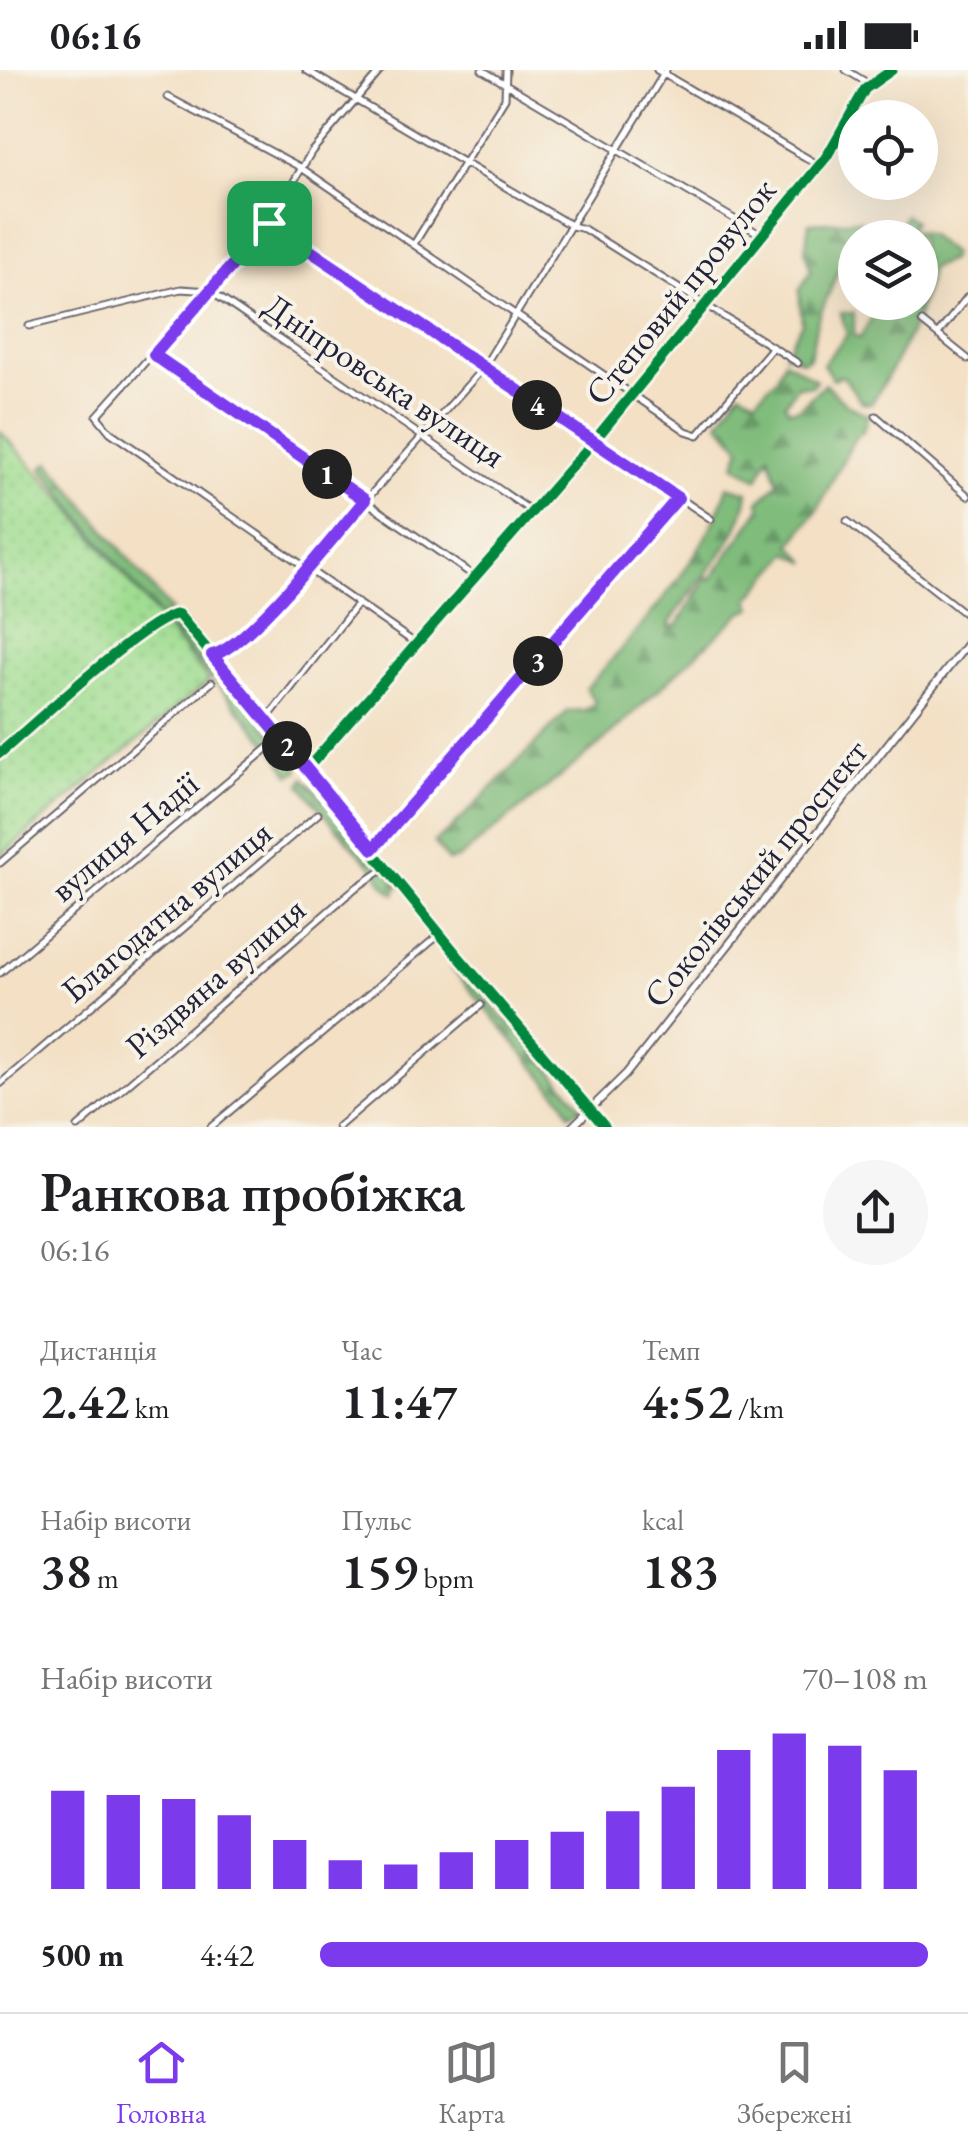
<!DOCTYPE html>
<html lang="uk">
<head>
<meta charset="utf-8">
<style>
	:root { --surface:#fff; --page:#f6f6f6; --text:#202124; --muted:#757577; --line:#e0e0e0; --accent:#7c3aed }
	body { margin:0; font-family:"EB Garamond",serif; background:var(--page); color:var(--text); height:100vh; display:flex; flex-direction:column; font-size:38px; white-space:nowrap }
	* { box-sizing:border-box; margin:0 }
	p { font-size:32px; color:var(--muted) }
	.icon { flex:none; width:55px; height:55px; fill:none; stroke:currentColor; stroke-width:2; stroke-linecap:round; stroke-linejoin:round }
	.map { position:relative; height:1057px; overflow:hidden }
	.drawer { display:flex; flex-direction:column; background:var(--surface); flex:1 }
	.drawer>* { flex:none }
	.tools { position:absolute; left:838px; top:30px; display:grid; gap:20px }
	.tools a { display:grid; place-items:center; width:100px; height:100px; border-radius:50%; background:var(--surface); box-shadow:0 10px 40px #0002; font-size:50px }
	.pin { position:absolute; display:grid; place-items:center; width:85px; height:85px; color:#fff; margin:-42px; border-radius:20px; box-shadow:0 5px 15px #0006 }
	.km { position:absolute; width:50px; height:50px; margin:-25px; border-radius:50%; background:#222; color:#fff; font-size:28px; line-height:50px; text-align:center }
	.round { display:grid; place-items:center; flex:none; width:105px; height:105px; border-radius:52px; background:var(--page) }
	.headline { display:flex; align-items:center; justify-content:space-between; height:170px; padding:0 40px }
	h1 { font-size:55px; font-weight:600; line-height:75px }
	.metrics { display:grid; grid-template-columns:repeat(3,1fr); gap:15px; height:170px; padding:10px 40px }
	.metrics div { display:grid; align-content:center }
	.metrics b { font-size:50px; font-weight:600 }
	.metrics small { font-size:28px; font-weight:400 }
	.metrics p { font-size:28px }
	.chart { height:280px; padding:20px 40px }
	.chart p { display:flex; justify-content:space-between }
	.chart svg { width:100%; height:180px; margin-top:10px; stroke:var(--accent); stroke-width:6 }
	ul { padding:0 40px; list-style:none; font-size:32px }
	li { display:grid; grid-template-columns:160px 120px 1fr; align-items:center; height:75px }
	li i { height:25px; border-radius:12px; background:var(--accent) }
	.status { display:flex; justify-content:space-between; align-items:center; height:70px; padding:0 50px; background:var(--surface); direction:ltr }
	.status svg { height:28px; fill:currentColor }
	.tab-bar { display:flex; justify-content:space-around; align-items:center; height:140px; border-top:2px solid var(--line); background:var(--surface); font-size:28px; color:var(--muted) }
	.tab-bar a { display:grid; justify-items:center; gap:5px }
	.tab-bar .current { color:var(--accent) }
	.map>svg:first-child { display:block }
	.green { fill:url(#green-dots); stroke:#618066; stroke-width:2.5 }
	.forest { fill:url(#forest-firs); stroke:#516f5c; stroke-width:2.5 }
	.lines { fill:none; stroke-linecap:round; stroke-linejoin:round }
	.minor-casing { stroke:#6b646b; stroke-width:9 }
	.tertiary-casing { stroke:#6b646b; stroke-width:10 }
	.minor { stroke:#fff; stroke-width:5 }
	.tertiary { stroke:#fff; stroke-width:6 }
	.cycleway-casing { stroke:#f7f3e8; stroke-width:16 }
	.cycleway { stroke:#00873e; stroke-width:10 }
	.route-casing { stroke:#fff; stroke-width:20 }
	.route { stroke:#7c3aed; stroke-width:12 }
	.labels { text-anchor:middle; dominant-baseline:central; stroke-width:8; stroke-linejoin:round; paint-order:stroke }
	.street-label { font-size:35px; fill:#22223b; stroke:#f7f3e8 }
</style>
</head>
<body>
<div class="status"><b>06:16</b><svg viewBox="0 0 49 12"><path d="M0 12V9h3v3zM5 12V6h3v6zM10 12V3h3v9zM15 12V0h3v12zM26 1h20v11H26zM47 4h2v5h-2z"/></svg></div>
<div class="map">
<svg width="968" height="1057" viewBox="0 0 968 1057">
	<defs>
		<pattern id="green-dots" width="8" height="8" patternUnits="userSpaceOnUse" patternTransform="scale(2.5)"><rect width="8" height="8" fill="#a0dd92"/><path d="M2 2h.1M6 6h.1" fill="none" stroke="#8abd7f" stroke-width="1.8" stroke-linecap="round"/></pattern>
		<pattern id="forest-firs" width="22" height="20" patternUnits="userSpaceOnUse" patternTransform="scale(2.5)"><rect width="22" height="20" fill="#80bc7c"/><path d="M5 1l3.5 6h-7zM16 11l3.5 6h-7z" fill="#689867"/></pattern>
	</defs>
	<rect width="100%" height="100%" fill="#f7f3e8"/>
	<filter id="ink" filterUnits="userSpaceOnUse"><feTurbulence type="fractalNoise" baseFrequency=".01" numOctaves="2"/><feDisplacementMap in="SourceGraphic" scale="20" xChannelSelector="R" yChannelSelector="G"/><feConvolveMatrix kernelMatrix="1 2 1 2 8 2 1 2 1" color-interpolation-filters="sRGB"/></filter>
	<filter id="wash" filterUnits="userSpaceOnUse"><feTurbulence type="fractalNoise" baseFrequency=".0048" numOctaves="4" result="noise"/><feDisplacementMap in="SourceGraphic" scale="40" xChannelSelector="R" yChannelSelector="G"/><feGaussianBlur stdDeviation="2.25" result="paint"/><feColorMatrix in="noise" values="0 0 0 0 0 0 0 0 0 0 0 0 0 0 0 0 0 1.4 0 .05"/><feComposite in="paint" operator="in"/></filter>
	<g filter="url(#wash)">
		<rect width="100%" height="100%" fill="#f3e0c5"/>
		<path class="green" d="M0,361l67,73 142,177 -209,175z"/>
		<path class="forest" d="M905,145l9,6 -5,8 19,5 24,20 -2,6 -20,8c-3,39 -38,103 -59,136l-9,-1 -19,-27 -10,3 -10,-15 24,-29 -6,-22h13v22l6,3 18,-31 -14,-4 56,-1v-64l-27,-2z
			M861,150l-44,101 -7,36 -8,4 -7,-3 1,-4h-11l17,-31 -3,-32 12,-20 -6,-20 4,-28z
			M784,290l32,20 -4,6h-15l-12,18 4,6 9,-1 27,-25 21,20 22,11 -5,16 -9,8 -37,71 -26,34 17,19 -19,-10 -40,46 4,9 -11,4 -143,133 -141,114 -10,2 -14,-19 15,-11 119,-120 17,-1 11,-8 -10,-13c51,-58 119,-129 142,-203l20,6c-6,53 -57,91 -80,135l9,-1 30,-49 4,2 50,-71 -2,-6 19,-20 -9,-27 -11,24 -23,-14 6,-17 -22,-26 21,-31 16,8 21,-21z
			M50,392l121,149 -12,6 -117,-149z
			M177,549l121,146v6l-8,4 -18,-27 -108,-125z
			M304,708l95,106 -4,10c-14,-7 -15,-19 -25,-30 -24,-24 -47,-51 -69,-79z
			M456,890l47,59 8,3 72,86 -14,6 -5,-12 -113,-135z"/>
	</g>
	<g filter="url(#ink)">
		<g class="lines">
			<defs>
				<path id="minor" d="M306,0l266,156 12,3 214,134
					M381,0l-69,81 -43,72 -172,193 13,16 305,211
					M482,0l281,166
					M657,0l160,94
					M846,0l23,14
					M168,27l132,70 386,264 12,4 74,-87
					M269,153l442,296
					M414,174l91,-146 1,-28
					M922,252l46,37
					M29,256l152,-37 29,2 321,220
					M938,264l30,-38
					M154,285l320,221
					M876,346l92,80
					M847,451l121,95
					M212,585l19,-6 34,-35 218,-246 183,-298
					M266,650l92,-117
					M0,683c30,-25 147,-136 178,-139l280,342 147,171
					M306,700l288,-329 233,-285 38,-67 27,-19
					M373,779l305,-351
					M0,793l212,-181
					M0,903l280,-235
					M0,1014l318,-270
					M78,1057l276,-238 33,-22
					M211,1057l229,-193
					M338,1057l143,-122"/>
				<path id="tertiary" d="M572,1057l54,-53 342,-431"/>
			</defs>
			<use href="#minor" class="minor-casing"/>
			<use href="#tertiary" class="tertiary-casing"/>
			<use href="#minor" class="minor"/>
			<use href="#tertiary" class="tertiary"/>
			<defs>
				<path id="cycleway" d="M0,683c30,-25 147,-136 178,-139l280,342 147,171
					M306,700l288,-329 233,-285 38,-67 27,-19"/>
			</defs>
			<use href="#cycleway" class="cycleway-casing"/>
			<use href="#cycleway" class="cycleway"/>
		</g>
	</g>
	<g class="lines" filter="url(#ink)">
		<defs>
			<path id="route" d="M269,153l409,275 -305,351 -161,-194c34,-5 126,-124 153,-155l-211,-145z"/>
		</defs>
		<use href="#route" class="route-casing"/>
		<use href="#route" class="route"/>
	</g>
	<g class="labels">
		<g class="street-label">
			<text transform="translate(680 221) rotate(-51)">Степовий провулок</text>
			<text transform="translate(385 310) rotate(34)">Дніпровська вулиця</text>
			<text transform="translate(124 766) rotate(-40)">вулиця Надії</text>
			<text transform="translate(755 803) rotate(-51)">Соколівський проспект</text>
			<text transform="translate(166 841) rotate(-40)">Благодатна вулиця</text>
			<text transform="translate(215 907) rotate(-41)">Різдвяна вулиця</text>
		</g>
	</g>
</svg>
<div class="tools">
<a><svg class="icon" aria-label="locate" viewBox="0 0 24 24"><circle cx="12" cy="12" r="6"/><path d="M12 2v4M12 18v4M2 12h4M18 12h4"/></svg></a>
<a><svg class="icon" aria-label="layers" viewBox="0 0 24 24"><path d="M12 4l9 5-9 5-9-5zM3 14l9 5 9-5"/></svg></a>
</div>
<div class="pin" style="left:269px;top:153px;background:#1e9e55"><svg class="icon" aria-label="arrive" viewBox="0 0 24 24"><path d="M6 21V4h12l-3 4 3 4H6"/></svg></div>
<b class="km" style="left:327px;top:404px">1</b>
<b class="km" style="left:287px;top:676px">2</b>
<b class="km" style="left:538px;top:591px">3</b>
<b class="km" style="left:537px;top:335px">4</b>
</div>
<section class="drawer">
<div class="headline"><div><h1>Ранкова пробіжка</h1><p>06:16</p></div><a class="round"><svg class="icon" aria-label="share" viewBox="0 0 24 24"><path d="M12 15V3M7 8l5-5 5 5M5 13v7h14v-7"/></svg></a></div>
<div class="metrics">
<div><p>Дистанція</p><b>2.42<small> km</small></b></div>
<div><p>Час</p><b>11:47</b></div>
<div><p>Темп</p><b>4:52<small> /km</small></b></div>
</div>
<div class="metrics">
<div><p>Набір висоти</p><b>38<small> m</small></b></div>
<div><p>Пульс</p><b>159<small> bpm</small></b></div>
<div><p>kcal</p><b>183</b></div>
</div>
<div class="chart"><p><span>Набір висоти</span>70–108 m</p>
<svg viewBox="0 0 160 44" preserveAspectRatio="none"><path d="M5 44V20M15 44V21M25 44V22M35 44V26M45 44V32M55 44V37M65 44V38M75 44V35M85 44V32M95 44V30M105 44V25M115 44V19M125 44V10M135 44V6M145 44V9M155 44V15"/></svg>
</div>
<ul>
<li><b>500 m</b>4:42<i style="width:100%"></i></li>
</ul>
</section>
<nav class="tab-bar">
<a class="current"><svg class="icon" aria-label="home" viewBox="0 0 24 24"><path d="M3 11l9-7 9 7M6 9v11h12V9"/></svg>Головна</a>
<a><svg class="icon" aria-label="map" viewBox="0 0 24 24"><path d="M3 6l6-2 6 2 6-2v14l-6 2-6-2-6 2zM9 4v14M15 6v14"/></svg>Карта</a>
<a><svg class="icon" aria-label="saved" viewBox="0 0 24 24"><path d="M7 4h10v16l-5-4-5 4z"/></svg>Збережені</a>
</nav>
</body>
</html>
